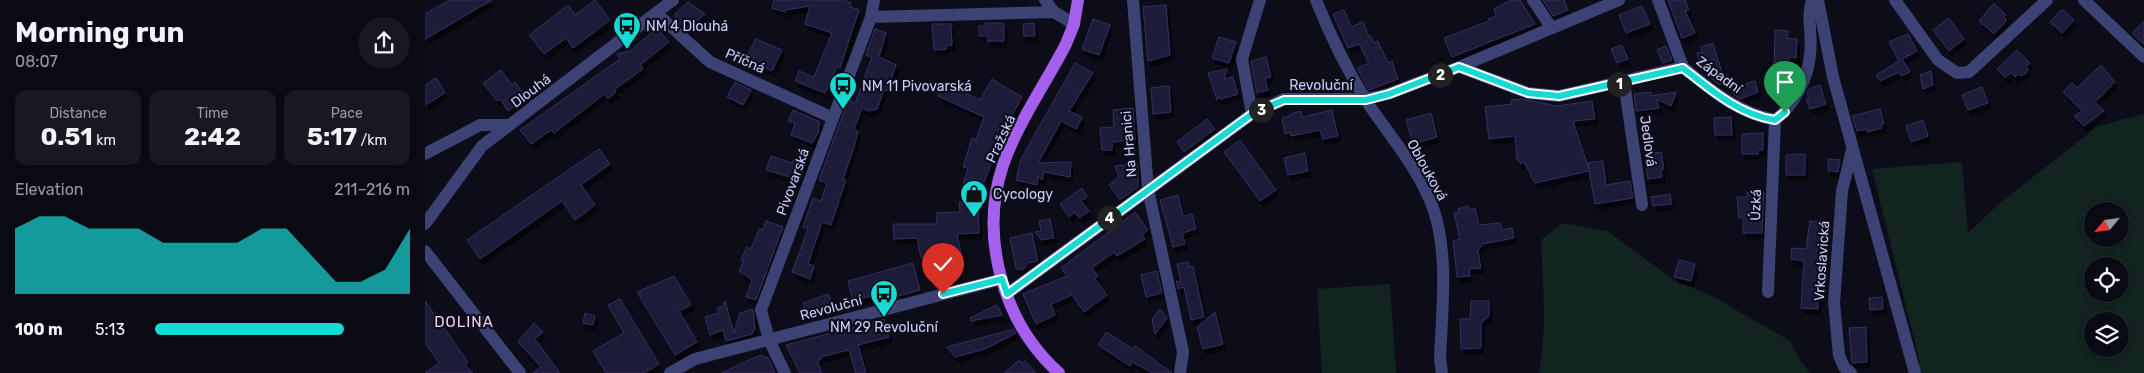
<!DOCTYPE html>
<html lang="en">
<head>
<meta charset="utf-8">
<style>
	:root { --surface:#0a0a14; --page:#181822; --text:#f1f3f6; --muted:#999aa0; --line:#2a2b34; --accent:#18d9d3 }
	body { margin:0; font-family:Rubik,sans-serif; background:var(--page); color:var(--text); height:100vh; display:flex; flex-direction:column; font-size:19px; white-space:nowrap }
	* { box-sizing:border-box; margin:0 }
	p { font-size:16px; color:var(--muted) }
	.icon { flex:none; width:28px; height:28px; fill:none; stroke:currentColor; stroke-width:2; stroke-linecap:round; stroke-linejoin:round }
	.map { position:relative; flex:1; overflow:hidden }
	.details { display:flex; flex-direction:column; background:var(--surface); width:425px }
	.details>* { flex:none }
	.needle { width:32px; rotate:241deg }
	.tools { position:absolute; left:1659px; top:202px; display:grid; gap:10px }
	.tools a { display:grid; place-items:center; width:45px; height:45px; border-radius:50%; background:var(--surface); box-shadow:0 2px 8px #0003,0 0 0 1px var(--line); font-size:25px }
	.pin { position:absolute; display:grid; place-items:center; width:42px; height:42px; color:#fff; margin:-51px -21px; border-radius:50% 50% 50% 0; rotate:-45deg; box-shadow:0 0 5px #0007 }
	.pin .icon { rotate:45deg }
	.km { position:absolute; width:25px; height:25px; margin:-12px; border-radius:50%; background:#222; color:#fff; font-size:14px; line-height:25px; text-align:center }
	.round { display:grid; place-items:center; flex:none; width:52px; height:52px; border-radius:26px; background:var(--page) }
	.overview { display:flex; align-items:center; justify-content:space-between; height:85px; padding:0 15px }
	h1 { font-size:28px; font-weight:700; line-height:38px }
	.metrics { display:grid; grid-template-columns:repeat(3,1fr); gap:8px; height:85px; padding:5px 15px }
	.metrics div { display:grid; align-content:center; border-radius:12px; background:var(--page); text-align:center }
	.metrics b { font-size:25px; font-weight:700 }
	.metrics small { font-size:14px; font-weight:400 }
	.metrics p { font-size:14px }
	.chart { height:140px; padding:10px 15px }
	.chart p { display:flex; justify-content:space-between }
	.chart svg { width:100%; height:90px; margin-top:5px; fill:var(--accent); opacity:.7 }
	ul { padding:0 15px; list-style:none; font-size:16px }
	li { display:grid; grid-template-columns:80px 60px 1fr; align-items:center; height:38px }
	li i { height:12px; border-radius:6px; background:var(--accent) }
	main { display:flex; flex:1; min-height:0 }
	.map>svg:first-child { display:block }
	.green { fill:#112420; fill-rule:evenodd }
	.building { fill:#1d1b39; stroke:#332f63; filter:url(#shadow) }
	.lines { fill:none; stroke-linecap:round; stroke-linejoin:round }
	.minor { stroke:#3d4274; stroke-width:12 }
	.major { stroke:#a55fed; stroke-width:12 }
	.route-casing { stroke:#fff; stroke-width:10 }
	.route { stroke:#18d9d3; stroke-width:6 }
	.labels { text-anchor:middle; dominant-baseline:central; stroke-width:4.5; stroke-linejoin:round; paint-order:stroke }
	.poi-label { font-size:14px; fill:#ccccf9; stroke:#0d0d1a; text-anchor:start }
	.street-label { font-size:14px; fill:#ccccf9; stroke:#0d0d1a }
	.neighbourhood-label { font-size:15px; letter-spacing:1px; fill:#f9ceef; stroke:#0d0d1a }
</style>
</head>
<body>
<main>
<section class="details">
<div class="overview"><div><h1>Morning run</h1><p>08:07</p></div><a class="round"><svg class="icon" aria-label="share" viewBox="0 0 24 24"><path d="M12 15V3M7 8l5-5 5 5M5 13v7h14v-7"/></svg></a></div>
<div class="metrics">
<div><p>Distance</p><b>0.51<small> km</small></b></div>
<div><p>Time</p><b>2:42</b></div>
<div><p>Pace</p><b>5:17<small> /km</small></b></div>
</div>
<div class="chart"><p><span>Elevation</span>211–216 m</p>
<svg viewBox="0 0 160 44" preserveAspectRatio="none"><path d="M0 44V12L10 6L20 6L30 12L40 12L50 12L60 19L70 19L80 19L90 19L100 12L110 12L120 25L130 38L140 38L150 32L160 12V44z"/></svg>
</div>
<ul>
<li><b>100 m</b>5:13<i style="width:74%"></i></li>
</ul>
</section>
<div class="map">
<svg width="1719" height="373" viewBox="0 0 1719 373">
	<defs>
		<filter id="shadow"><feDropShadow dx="3" dy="5.5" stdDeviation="0" flood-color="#0009"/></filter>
	</defs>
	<rect width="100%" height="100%" fill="#0d0d1a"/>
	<path class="green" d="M1719,114v259h-234l10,-10 -48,-194 90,-7 6,71 32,-30 98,-77zM1668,211h27v28h-27zM1668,266h27v28h-27zM1668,321h27v28h-27z
		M1138,223l44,8 67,49 38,16 78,45 9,18 12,14h-272c8,-44 4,-88 2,-133z
		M965,284l6,89h-74l-5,-84z"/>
	<path class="building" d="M25,0h42l-67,39v-25z
		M170,0l15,20 -37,28 -7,-10 -22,16 -15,-19 39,-30 7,10z
		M349,0h69l8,3 -1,4 9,3 -19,58 -3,-1 -12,26 -30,-12 4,-10 15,6 18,-44 -27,-9 5,-18 -24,4 -1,2 -13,-4z
		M1086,0h9l15,24 -83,33 -8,-19 45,-17 -1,-2 8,-3 -2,-7z
		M1118,0h21l4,10 -15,6z
		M1243,0h17l4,10 -4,1 10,22 -13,5z
		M263,2l17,12 -18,16 -12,-11v-5z
		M1569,3l12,12 -2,2 3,3 -13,14 -15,-13z
		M741,5l4,50 -22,6 -5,-54z
		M1217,6l8,18 -24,9 -7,-18z
		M1637,9l12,11 -12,13 -12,-11z
		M919,10l7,17 12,-5 6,15 2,-1 3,7 4,-2 10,22 4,-2 6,18 -29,11 -12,-22 12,-5 -10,-19 -11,4 -15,-34z
		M1524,18l15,21 -15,12 -16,-21z
		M668,19l17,6 -11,30 -17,-6z
		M1719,21v24l-12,-12z
		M560,23h19v18h-17l2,-5h-10v-10h6z
		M609,23l1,13h-11l-1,-12z
		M507,24h19l1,21 -6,1v3l-12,1z
		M232,28l12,14 -29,23 3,4 -29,21 2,2 -8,7 -4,-5 -50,39 -3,-3 -20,14 -11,-14 100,-71 -3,-5 13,-3z
		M450,29l11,4 -7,24 17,8 -9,26 -3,-1 -7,19 -8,2 -7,-3 -8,21 4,2 -3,13 -12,35 3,1 -15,45 -9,-3 -14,42 6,2 -4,13 -18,-7 16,-43 -5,-2 10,-29 8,3 6,-18 -8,-3 29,-80 7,3 17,-46 -6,-2z
		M1350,30l13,1 -1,7 10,1 -1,19 -7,-1 -3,17h-12z
		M1483,34l9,17 -15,8 8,13 -9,4 -2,-4 -19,9 -4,-6 23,-14 -10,-19z
		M794,37l17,5 -7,21 -17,-5z
		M331,39l26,11 -10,21 -21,-10 3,-5 -6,-2z
		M1288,43l10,33 -3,9 -11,-8 4,-14 -11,4 -5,-14 5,-1 -1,-5z
		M1197,45l6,14 -11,4 -6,-14z
		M1241,46l6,14 -9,3 -6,-13z
		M1592,50l13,13 -4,4 3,3 -7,6 -3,-2 -4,3 -4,-4 -6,5 -8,-9z
		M841,57l5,20 -6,1 3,12 -11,3 -6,-32z
		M650,63l18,10 -24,38 13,6 -6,12 -15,-8 -23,42 33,-1 -1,15 -26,-5 -2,8 -4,-4 -1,9 -21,-5 5,-21z
		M1676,65l14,17 -20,20 9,9 -20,15 -10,-10 8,-5 -19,-19 9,-9 5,5z
		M802,69l-3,10 9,-2 5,17 -18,5 -1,-4 -2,5 -9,-27z
		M76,70l11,15 3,-3 11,16 -18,13 -8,-12 -3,2 -14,-18z
		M1506,71l2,14 -10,4 -3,-14z
		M11,78l9,15 -20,12v-20z
		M567,79l30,18 -17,31 -24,62 -18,-6 5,-16 -5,-1 9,-29 4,2 8,-23 -46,-21 6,-13 36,17z
		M1330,81l3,11 -18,7 -7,-5 -2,-5z
		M310,82l16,8 -8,15 -16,-8z
		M1395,85l6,19 -16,5 -4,-10 3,-1 -2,-5 2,-4z
		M744,86l2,26 -18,2 -2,-26z
		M1557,87l6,16 -20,7 -6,-15z
		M1226,92v4l25,-4 -5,14 -14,-7 2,9 -23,3 -2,-17z
		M1096,99l36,7 35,-5 3,18 -22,2 16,48 -1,-6 15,-2 3,24 24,-4 3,17 -38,6 -6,-33 -54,12 -11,-21 -3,2 -4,-5 -2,-23 -26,3 -4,-32 27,-3 -1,-4z
		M708,108l2,32 -23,2v8h-10l-2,-22 14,-1 -1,-17z
		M1455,109l4,15h-3l1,4 -15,4v-3l-10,2 -5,-15z
		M368,110l27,12 -2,6 1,3 -7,12 -21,-8 4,-12 -7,-2z
		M907,110l6,26 -15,3 -3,-9 -29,6 -1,-4 -5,2 -3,-16 8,-2v-2l11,-3 1,6z
		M1006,113l6,24 -24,7 -7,-24z
		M1306,117l1,18h-17l-1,-17z
		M782,119l8,10 -31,23 -7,-10z
		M1498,120l5,16 -17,6 -5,-16z
		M1338,133v17h-5v4h-16v-20z
		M815,140l36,50 -16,11 -36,-49z
		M174,149l11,15 -29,21 14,20 -20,15 -13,-19 -82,58 -13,-19z
		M1236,152l3,17h-3l1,8 -14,2 -3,-25z
		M880,153l3,18 -20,4 -4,-17z
		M1380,154v21h-19v-20z
		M346,156l21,7 2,-5 12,4 -6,18 -34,-10z
		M1403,159l12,1 -2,12 -10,-1z
		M713,164v23l-18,13 -11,-15 10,-8 -4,-11z
		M657,188l5,9 -6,4 8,10 -10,7 -4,-6 -6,5 -9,-13z
		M1322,192h17l-2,41h-19v-15h-4l-2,-21h10z
		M1245,194l2,10 -19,2 -2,-9z
		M753,195l5,21 9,-2 4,15 -14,4 3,11 -12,3 -13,-47z
		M553,201l1,32 -22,1 7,32 -16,4 -4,-17 -23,5 -4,-20 -23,1 -1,-15h44l-1,-11 24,-1 -1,-10z
		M1043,206v4l7,-2 4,17 21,-2 2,7 10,-2 2,10 -32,6 -4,7 3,17 -12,1 1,7 -13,1 -4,-36 7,-2 -6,-26 5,-1 -1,-3z
		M710,212l13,18 -6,5 3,4 -28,17 -3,-4 -22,16 6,8 -3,3 12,16 -23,17 -12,-17 -21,9 4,11 -19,9 -13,-30 44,-18 -6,-8z
		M625,219l4,19 -13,2 -6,-8 6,-1 -2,-10z
		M341,221l17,6 -27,73 -10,-3 6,-17 -13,-9 5,-10 -3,-1 6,-13 4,2 8,-20 4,1z
		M1385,221l17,2 -8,51 -1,35 -17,-1 3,-47 -13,-2 1,-11 14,1z
		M607,233l6,28 -10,2 -4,6 -5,1 -3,-2 -6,-30z
		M1254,260l16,4 -4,17 -17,-4z
		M763,262l1,5 4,-1 11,51 -13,3 -7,-33 -6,2 -2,-8 5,1 -4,-18z
		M488,263l7,27 -29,8 -2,-7 -36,10 -5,-20z
		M732,271l5,22 -16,4 -5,-22z
		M249,276l17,29 -12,6 18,31 -22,13 -38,-63z
		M403,294l5,12 -26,9 -4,-12z
		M1457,297l1,12 -13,1 -1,-12z
		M195,299l39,65 -15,9h-38l-13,-22 31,-18 -16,-28z
		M0,301l43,61 -3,3 8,8h-48l14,-10 -14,-20z
		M300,301l9,32 6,-20 13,-4 2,20 -3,5 -26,7 -3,-11 -13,5 -5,-18 14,-4 -2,-5 6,-2z
		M1046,301h18v15l-8,7v25l-20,1 -1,-30h10z
		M572,305l5,10 -31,6 -1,-3z
		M735,309l7,9 -12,16 -3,-15z
		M790,312l8,32 -20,5 -6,-22z
		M160,313l10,3 -2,9 -10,-2z
		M459,319l5,18 -31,8 8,28h-10l-7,-23 -29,7 1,2 -4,2 5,12h-22l-14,-28z
		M109,323l9,9 -8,7 25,34h-27l8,-6 -23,-25z
		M1441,327l1,35 -15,1 -3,-35z
		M589,329l2,4 -31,16 -30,8 -8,-10z
		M681,332l27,17 2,-3 37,27h-19l-21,-11 -2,4 -32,-21z
		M335,355l8,3 7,15h-54z
		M594,360l3,3 3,-2 11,12h-32z"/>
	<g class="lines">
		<path class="minor" d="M620,0l9,12 20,12
			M708,0l15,189 35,163 -3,21
			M891,0c14,35 31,70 51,102 22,33 52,67 66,106 16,45 9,103 7,150l2,15
			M1108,0l18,27
			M1233,0l25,67
			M1393,0l15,77 82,296
			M1470,0l43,60 19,13 12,-1 78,-72
			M1659,0l60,57
			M231,13l54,49 123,56
			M446,17l183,-5
			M1034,67l69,26 31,3 124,-29
			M1258,67c28,23 55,46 92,53 19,-15 33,-41 35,-65 3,-19 -4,-37 2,-55
			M1199,82l18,123
			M827,114l-10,-55 18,-59
			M0,154l55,-29h30
			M0,224l57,-78 191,-146
			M0,251l95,122
			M1343,292l7,-172
			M582,294l245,-180 32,-15h82l22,-5 71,-27 160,-67
			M245,373l25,-14 307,-80
			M360,373l-16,-33 -8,-30 110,-293 3,-17
			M1426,373l-7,-6 -5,-12 -5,-52 8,-112 10,-41"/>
		<path class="major" d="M634,373c-56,-50 -80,-136 -56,-208 14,-41 43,-82 63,-121l8,-20 4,-24"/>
	</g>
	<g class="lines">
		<defs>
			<path id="route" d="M518,294l59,-15 5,15 245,-180 32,-14h82l23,-6 70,-27 69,26 31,3 124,-28c28,22 55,46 92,52l10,-8"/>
		</defs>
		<use href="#route" class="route-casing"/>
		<use href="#route" class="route"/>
	</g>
	<defs>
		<symbol id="bus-pin" viewBox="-11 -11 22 30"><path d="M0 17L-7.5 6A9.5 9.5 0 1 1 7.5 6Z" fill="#18d9d3" stroke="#0d0d1a"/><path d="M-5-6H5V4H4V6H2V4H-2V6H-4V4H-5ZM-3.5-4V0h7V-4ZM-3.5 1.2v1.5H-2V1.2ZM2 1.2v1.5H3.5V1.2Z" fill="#111"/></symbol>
		<symbol id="shop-pin" viewBox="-11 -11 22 30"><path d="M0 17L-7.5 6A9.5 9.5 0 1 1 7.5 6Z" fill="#18d9d3" stroke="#0d0d1a"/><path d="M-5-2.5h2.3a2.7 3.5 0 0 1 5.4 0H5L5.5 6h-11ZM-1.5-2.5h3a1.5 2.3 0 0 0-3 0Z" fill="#111"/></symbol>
	</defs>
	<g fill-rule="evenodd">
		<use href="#bus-pin" x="186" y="10" width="32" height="43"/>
		<use href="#bus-pin" x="402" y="70" width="32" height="43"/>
		<use href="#shop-pin" x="533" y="178" width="32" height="43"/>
		<use href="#bus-pin" x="443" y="278" width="32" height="43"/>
	</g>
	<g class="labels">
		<g class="poi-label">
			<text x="221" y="26">NM 4 Dlouhá</text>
			<text x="437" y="86">NM 11 Pivovarská</text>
			<text x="568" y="194">Cycology</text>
			<text x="459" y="327" text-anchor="middle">NM 29 Revoluční</text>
		</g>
		<g class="street-label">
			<text transform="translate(320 61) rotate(24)">Příčná</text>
			<text transform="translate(1294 75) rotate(36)">Západní</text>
			<text x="896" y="85">Revoluční</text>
			<text transform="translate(106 91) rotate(-37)">Dlouhá</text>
			<text transform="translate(576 139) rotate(-65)">Pražská</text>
			<text transform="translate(1223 141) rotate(82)">Jedlová</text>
			<text transform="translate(704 144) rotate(-95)">Na Hranici</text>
			<text transform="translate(1002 170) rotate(61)">Oblouková</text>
			<text transform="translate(368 182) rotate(-70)">Pivovarská</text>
			<text transform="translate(1331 205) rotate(-88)">Úzká</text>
			<text transform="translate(1397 261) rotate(-86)">Vrkoslavická</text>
			<text transform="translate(406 308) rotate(-15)">Revoluční</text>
		</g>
		<g class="neighbourhood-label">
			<text x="39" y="322">DOLINA</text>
		</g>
	</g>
</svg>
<div class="tools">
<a><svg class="needle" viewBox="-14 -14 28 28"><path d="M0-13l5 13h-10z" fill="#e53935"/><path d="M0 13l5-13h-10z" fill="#999aa0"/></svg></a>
<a><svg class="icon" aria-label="locate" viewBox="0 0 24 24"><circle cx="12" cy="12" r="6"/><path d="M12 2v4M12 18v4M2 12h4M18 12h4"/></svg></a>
<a><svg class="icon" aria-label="layers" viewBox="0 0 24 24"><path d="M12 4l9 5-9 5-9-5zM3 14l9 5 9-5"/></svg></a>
</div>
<div class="pin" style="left:1360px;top:112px;background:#1e9e55"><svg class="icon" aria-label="arrive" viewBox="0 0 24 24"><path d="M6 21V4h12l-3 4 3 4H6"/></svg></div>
<div class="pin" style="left:518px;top:294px;background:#d93025"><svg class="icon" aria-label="check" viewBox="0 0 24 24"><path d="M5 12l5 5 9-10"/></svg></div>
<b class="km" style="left:1194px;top:84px">1</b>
<b class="km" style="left:1015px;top:75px">2</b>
<b class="km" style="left:836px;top:110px">3</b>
<b class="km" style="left:684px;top:218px">4</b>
</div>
</main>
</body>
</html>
